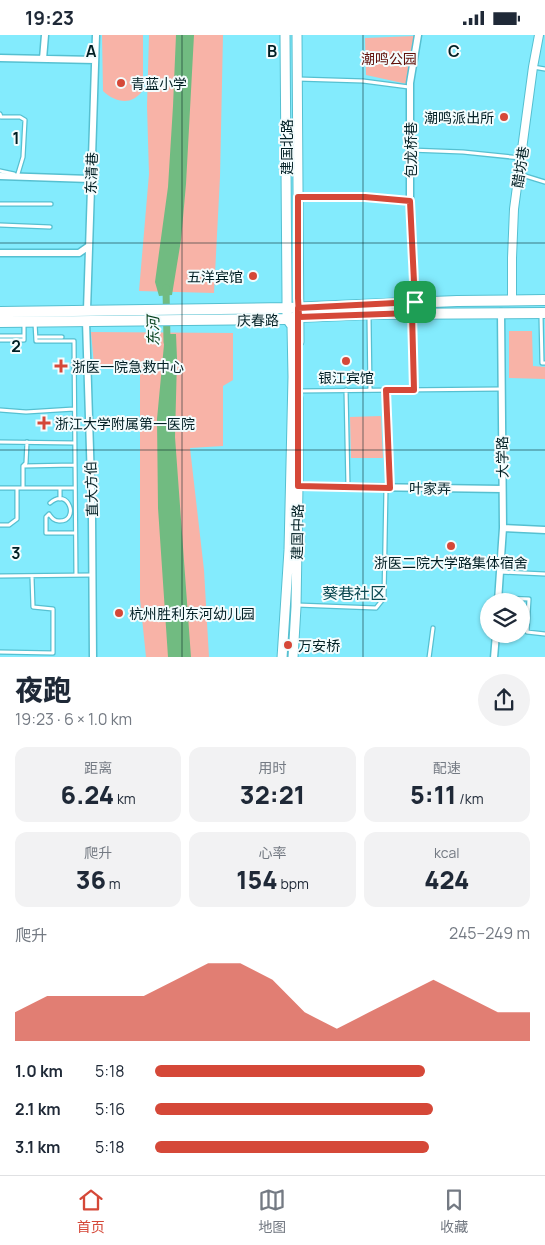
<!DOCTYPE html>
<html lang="zh">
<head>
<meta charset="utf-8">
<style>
	:root { --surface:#fff; --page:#f2f2f3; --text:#1f2937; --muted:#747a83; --line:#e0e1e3; --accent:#d54838 }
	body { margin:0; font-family:Manrope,"Noto Sans SC",sans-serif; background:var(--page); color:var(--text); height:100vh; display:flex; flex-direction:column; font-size:19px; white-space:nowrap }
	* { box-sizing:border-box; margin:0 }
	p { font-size:16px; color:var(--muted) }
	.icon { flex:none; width:28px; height:28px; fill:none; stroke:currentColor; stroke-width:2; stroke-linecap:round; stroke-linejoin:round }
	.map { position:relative; height:622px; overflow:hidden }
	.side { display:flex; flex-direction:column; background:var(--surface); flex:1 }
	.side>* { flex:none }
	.buttons { position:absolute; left:480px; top:558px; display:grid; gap:10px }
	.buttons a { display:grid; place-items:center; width:50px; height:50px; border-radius:50%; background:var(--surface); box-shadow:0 1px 4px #0004; font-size:25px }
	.pin { position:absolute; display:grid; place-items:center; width:42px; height:42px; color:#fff; margin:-21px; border-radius:10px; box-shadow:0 2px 8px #0006 }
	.round { display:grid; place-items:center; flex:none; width:52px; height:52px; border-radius:26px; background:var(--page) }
	.head { display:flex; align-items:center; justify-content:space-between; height:85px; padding:0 15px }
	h1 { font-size:28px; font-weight:800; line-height:38px }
	.metrics { display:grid; grid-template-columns:repeat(3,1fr); gap:8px; height:85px; padding:5px 15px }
	.metrics div { display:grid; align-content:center; border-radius:12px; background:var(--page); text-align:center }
	.metrics b { font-size:25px; font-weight:800 }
	.metrics small { font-size:14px; font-weight:400 }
	.metrics p { font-size:14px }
	.chart { height:140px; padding:10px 15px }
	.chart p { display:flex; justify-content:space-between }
	.chart svg { width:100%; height:90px; margin-top:5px; fill:var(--accent); opacity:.7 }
	ul { padding:0 15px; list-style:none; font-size:16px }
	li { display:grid; grid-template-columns:80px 60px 1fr; align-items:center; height:38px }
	li i { height:12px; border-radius:6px; background:var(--accent) }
	.status { display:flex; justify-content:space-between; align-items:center; height:35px; padding:0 25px; background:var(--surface); direction:ltr }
	.status svg { height:14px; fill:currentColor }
	.tab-bar { display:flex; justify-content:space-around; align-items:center; height:70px; border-top:1px solid var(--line); background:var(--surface); font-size:14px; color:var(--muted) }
	.tab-bar a { display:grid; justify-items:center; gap:2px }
	.tab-bar .current { color:var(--accent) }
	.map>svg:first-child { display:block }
	.green { fill:#f8b3a7 }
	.water { fill:#71bb81 }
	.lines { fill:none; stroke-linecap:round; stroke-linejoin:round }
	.canal { stroke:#71bb81; stroke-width:7 }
	.service-casing { stroke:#56c0d1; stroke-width:5.5 }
	.minor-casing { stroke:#56c0d1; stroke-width:9 }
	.tertiary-casing { stroke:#56c0d1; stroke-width:10 }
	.secondary-casing { stroke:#56c0d1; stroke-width:11 }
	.primary-casing { stroke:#56c0d1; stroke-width:12 }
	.service { stroke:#fff; stroke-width:3 }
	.minor { stroke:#fff; stroke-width:6 }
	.tertiary { stroke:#fff; stroke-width:8 }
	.secondary { stroke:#fff; stroke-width:9 }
	.primary { stroke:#fff; stroke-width:10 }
	.route-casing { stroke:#fff; stroke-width:10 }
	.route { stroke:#d54838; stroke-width:6 }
	.grid { fill:none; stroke:#001e23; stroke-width:1; stroke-opacity:0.55 }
	.poi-dot { fill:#d54838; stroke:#f3fcfd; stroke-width:2 }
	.labels { text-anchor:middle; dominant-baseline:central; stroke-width:4; stroke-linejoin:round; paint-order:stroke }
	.park-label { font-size:14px; fill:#601009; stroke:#f3fcfd }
	.poi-label { font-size:14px; fill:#001e23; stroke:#f3fcfd; text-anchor:start }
	.street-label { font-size:14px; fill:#001e23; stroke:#f3fcfd }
	.water-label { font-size:15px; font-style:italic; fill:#023d18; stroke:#f3fcfd }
	.quarter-label { font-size:16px; fill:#0b4951; stroke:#f3fcfd }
	.grid-label { font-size:16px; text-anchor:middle; font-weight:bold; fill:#001e23; stroke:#f3fcfd; stroke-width:4; stroke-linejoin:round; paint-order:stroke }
</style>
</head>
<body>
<div class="status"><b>19:23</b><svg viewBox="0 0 49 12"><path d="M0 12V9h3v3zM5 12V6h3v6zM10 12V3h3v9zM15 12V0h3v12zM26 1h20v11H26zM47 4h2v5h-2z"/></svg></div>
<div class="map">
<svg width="545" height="623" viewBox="0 0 545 623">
	<rect width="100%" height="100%" fill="#83ebfd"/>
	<path class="green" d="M102,0h41v55c-11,16 -27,13 -40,1z
		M149,0h74l-3,142 -6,116 -75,-2 10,-117 -2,-68z
		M415,1l-8,48 -41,-9 -1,-37z
		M509,296h23l1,35 12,1v12l-36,-1z
		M91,297l142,1v47l-10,6v60l-33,2 14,122 5,87h-63l-6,-58v-234h-46z
		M381,381l2,42h-32l-1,-41z"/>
	<path class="water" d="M176,0h18l-8,149 -5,56 -9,55 -13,1 -4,-14 13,-95 5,-81z
		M165,299h11l1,25 -2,78 16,220h-23l-10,-149 -1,-89z"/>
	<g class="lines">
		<path class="canal" d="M166,253l1,54"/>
		<defs>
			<path id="service" d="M533,32l12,2
				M298,44l65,2 46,6
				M0,79l1,3h19l5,3 -2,37 -6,20
				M410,115l53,2 58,6
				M0,136l14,3
				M519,139l26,8
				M299,162h66l45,4
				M0,169h51
				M0,190l50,2
				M412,281l2,74
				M541,281l1,47h3
				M369,282l1,73
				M35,288l1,18h38l2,234
				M0,301h24
				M36,302h26
				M0,305h24v-15
				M346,355l2,97
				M386,355l4,97
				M298,356l203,-2
				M0,375l26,2 48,-3
				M0,407l74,1
				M23,431l52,-1
				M0,453h75
				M23,453v-22l3,-3 1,-21
				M60,453v11
				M50,468c19,-17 30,19 9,18 -5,0 -7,-3 -10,-7l-3,3v16h29
				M0,490h9l8,-6v-31
				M500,537l45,2
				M0,541l92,-1
				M498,563l31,1 -2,33 18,2
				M297,570l79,3 8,-10 2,-110
				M0,617l53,1v-44l-20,-2 -1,-30
				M429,623l4,-30"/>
			<path id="minor" d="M0,23l95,2
				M43,24l2,-24
				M0,141l90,3
				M0,218h79l10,-7
				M415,267l-5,-101v-118l8,-48
				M87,275l9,-275
				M86,286l6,194 1,143
				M298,451l204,3
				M503,493l42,2
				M498,566l5,-73 -2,-216
				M494,623l2,-24"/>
			<path id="tertiary" d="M512,265v-42l2,-49 19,-142 6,-32"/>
			<path id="secondary" d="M297,0l2,307
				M282,623l7,-108 4,-173 -1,-51 -5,-7v-20l-2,-264
				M293,623l3,-51 2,-121v-88"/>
			<path id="primary" d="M0,277l287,-4 170,-7 88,-1
				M0,287l287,-3 12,-2 70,-3 176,-1"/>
		</defs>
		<use href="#service" class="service-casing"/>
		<use href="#minor" class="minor-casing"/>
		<use href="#tertiary" class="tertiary-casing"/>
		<use href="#secondary" class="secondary-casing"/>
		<use href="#primary" class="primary-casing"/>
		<use href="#service" class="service"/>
		<use href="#minor" class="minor"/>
		<use href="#tertiary" class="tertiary"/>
		<use href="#secondary" class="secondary"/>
		<use href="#primary" class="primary"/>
	</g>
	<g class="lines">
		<defs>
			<path id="route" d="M415,267l-117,6v178l92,2 -4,-98h28l-2,-77 -113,4 -1,-19v-101h67l45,4 5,101"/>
		</defs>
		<use href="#route" class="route-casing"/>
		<use href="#route" class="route"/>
	</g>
	<path class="grid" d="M182,0v623M363,0v623M0,208h545M0,415h545"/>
	<g class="poi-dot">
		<circle cx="121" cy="48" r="5"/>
		<circle cx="504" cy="82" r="5"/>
		<circle cx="253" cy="241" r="5"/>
		<circle cx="346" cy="326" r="5"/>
		<path d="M58.5 323.5h5v5h5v5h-5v5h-5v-5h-5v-5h5z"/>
		<path d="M41.5 380.5h5v5h5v5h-5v5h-5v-5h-5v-5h5z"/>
		<circle cx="451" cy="511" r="5"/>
		<circle cx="119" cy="578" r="5"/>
		<circle cx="288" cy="610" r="5"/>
	</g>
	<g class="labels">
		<g class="park-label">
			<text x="389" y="23">潮鸣公园</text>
		</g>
		<g class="poi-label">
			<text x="131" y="48">青蓝小学</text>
			<text x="494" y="82" text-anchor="end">潮鸣派出所</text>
			<text x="243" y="241" text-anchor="end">五洋宾馆</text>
			<text x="72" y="331">浙医一院急救中心</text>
			<text x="346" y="342" text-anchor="middle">银江宾馆</text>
			<text x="55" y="388">浙江大学附属第一医院</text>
			<text x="451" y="527" text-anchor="middle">浙医二院大学路集体宿舍</text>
			<text x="129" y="578">杭州胜利东河幼儿园</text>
			<text x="298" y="610">万安桥</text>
		</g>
		<g class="street-label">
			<text transform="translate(286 112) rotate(-90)">建国北路</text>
			<text transform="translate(410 115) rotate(-90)">包龙桥巷</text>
			<text transform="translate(520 132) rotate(-81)">醋坊巷</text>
			<text transform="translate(91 138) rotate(-88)">东清巷</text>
			<text transform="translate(258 285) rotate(-1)">庆春路</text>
			<text transform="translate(502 422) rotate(-91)">大学路</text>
			<text transform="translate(430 453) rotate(1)">叶家弄</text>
			<text transform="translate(91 454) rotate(-92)">直大方伯</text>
			<text transform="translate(297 497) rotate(-89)">建国中路</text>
		</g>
		<g class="water-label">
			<text transform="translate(153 296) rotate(-91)">东河</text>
		</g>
		<g class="quarter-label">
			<text x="354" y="558">葵巷社区</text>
		</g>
	</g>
	<g class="grid-label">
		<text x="91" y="22">A</text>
		<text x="272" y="22">B</text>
		<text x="454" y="22">C</text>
		<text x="16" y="109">1</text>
		<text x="16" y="317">2</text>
		<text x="16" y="524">3</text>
	</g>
</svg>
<div class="buttons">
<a><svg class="icon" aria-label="layers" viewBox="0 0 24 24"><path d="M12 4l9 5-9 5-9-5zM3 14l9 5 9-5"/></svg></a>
</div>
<div class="pin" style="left:415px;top:267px;background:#1e9e55"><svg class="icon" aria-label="arrive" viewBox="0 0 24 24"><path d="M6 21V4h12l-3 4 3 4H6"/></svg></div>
</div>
<section class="side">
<div class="head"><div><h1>夜跑</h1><p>19:23 · 6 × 1.0 km</p></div><a class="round"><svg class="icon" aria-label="share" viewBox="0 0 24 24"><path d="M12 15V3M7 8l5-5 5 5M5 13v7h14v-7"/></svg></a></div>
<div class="metrics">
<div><p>距离</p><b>6.24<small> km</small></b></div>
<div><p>用时</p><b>32:21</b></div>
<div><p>配速</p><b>5:11<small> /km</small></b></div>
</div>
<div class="metrics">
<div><p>爬升</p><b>36<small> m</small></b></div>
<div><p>心率</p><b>154<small> bpm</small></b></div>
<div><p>kcal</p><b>424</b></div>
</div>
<div class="chart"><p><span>爬升</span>245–249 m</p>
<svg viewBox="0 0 160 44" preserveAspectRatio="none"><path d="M0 44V30L10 22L20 22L30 22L40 22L50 14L60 6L70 6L80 14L90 30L100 38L110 30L120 22L130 14L140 22L150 30L160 30V44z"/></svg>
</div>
<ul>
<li><b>1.0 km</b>5:18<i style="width:72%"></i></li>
<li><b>2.1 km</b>5:16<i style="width:74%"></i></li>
<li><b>3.1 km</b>5:18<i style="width:73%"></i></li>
</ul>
</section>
<nav class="tab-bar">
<a class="current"><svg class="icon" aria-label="home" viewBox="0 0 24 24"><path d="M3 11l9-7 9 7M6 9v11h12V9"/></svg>首页</a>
<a><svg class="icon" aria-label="map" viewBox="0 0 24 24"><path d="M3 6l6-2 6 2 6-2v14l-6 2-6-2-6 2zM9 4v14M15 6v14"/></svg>地图</a>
<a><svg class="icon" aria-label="saved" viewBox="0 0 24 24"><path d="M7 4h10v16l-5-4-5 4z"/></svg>收藏</a>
</nav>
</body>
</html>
